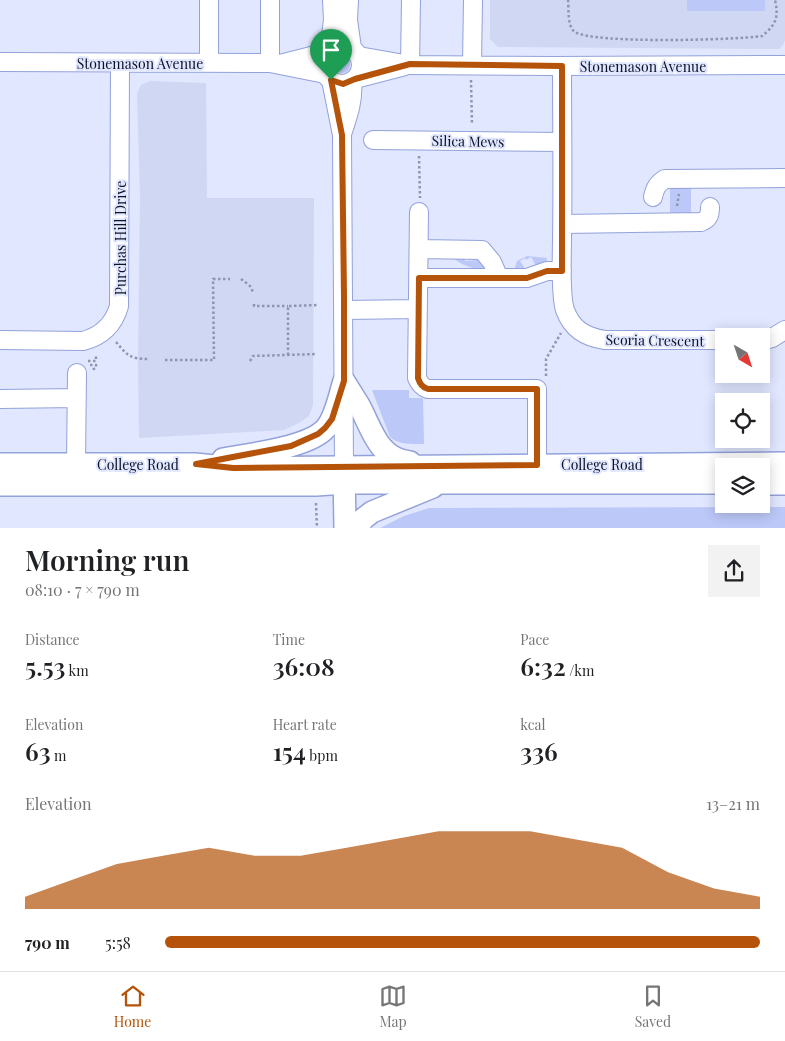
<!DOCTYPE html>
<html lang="en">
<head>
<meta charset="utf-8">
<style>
	:root { --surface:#fff; --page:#f2f2f2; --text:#202124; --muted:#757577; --line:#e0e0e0; --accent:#b45309 }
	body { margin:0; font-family:"Playfair Display",serif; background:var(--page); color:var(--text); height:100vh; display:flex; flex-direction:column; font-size:19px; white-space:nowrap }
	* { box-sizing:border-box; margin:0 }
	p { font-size:16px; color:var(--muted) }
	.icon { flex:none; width:28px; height:28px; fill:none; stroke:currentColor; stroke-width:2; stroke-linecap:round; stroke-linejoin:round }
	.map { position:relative; height:528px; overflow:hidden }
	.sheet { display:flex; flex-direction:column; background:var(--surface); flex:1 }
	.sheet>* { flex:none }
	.needle { width:32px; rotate:141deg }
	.controls { position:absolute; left:715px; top:328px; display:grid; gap:10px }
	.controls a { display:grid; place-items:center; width:55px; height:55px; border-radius:0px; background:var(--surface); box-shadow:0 2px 12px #0003; font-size:25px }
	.pin { position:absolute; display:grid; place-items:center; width:42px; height:42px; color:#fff; margin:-51px -21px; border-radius:50% 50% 50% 0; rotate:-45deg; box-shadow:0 0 5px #0007 }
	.pin .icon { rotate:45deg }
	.round { display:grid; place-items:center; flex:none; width:52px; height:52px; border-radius:0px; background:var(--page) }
	.overview { display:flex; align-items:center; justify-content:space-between; height:85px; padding:0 25px }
	h1 { font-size:28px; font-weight:600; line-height:38px }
	.metrics { display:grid; grid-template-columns:repeat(3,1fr); gap:8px; height:85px; padding:5px 25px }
	.metrics div { display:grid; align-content:center }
	.metrics b { font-size:25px; font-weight:600 }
	.metrics small { font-size:14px; font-weight:400 }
	.metrics p { font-size:14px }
	.chart { height:140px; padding:10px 25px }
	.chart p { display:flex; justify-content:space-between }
	.chart svg { width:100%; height:90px; margin-top:5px; fill:var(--accent); opacity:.7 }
	ul { padding:0 25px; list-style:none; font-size:16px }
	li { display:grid; grid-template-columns:80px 60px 1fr; align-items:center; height:38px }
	li i { height:12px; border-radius:6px; background:var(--accent) }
	.tab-bar { display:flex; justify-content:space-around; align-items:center; height:70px; border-top:1px solid var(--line); background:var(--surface); font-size:14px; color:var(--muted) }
	.tab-bar a { display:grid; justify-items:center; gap:2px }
	.tab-bar .current { color:var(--accent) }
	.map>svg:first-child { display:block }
	.built { fill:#cfd7f2 }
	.green { fill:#bcc8f8 }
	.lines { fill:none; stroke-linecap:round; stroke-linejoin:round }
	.minor-casing { stroke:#93a2da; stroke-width:20 }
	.major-casing { stroke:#93a2da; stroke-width:24 }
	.path { stroke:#8f95ac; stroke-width:2.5; stroke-dasharray:2.5 2.5; stroke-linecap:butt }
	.minor { stroke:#fff; stroke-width:18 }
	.major { stroke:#fff; stroke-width:21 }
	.route-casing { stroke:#fff; stroke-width:10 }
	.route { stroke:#b45309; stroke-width:6 }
	.labels { text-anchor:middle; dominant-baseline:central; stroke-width:4; stroke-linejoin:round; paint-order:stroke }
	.street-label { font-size:14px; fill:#0d1126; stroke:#e0e7ff }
</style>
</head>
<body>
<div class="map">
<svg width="785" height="529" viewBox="0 0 785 529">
	<rect width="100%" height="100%" fill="#e0e7ff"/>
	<path class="built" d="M490,0h295v40l-2,5 -4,4 -281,-2 -8,-8z
		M150,81l56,2 1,115h107l-1,207 -4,11 -10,7 -15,7 -145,8 -1,-77 2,-165 -3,-103 4,-8z"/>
	<path class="green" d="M687,0h78v11h-78z
		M334 65a8 8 0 1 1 16 0a8 8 0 1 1-16 0Z
		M691,186v29l-21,1v-29z
		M464,255l1,6 12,-1v-5l12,15 -9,1 -18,-7 -11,-7z
		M527,256l20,2 -1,6 -10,2 -5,-9 -5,3 -1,-2 -5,3 5,8 -11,2 3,-10z
		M372,390h37v8h14l1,46c-12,0 -25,1 -34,-7z
		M785,507v21h-405l24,-12 25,-8z"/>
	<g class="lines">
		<defs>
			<path id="minor" d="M209,0v63
				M270,0v63
				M349,0l-1,20 4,28
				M323 65a19 19 0 1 1 38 0a19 19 0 1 1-38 0Z
				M329,51l4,-31 -1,-20
				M359,56l51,9 144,1 231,-1
				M0,62l270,1 55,11
				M280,64l47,-12
				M472,64l1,-64
				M410,65l1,-65
				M562,66c0,57 1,114 0,172 0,17 -2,57 3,72 7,19 20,27 40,30h119
				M355,79l50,-13
				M331,80l11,55 2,332
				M342,134c6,-18 12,-34 10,-53
				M373,140l189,2
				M653,197c2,-9 4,-13 12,-18l120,-1
				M419,212l-2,166c3,6 5,9 11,11h109v76
				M563,224l138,-2c8,-3 9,-7 9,-15
				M419,249l63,1 10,12 7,16h28l20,-7h15
				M419,278h80
				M344,310l74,-1
				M0,340l83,1c19,-5 31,-17 36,-35l1,-242
				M761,341l11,-3 13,-8
				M0,399l76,-1
				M76,464l1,-91"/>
			<path id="major" d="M344,381c5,8 10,16 15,24 13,24 19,54 51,57
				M223,459c25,-5 86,-11 103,-31 10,-12 13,-32 18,-47
				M0,464h195l38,4 552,-5
				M344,469l1,60
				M761,484h24
				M0,485h316l29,-2h379
				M357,529l6,-10 9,-7 61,-25"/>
		</defs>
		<use href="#minor" class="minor-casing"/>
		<use href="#major" class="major-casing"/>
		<path class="path" d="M568,0c1,9 -1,27 7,32 19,12 160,8 187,4 14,-11 17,-19 13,-36
			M471,80l1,45
			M419,156l1,42
			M677,206l2,-12
			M241,279l9,7 3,6
			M254,304v2h34
			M116,342c12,14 14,17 33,17
			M288,355v-49l31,-1
			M165,360h49l-1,-81h17
			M88,361h8v-7
			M250,361l3,-5 64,-2
			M90,365h6v3l-5,2
			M546,376v-17l15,-26
			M316,503l1,26"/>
		<use href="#minor" class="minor"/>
		<use href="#major" class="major"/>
	</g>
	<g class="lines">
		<defs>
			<path id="route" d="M410,64l152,2v205h-15l-20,7h-108l-1,100c2,6 4,9 10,11h109v76l-304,3 -37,-4 95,-18 27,-12 7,-6 7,-9 12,-38v-85l-2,-161 -11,-55 12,4 12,-5z"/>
		</defs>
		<use href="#route" class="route-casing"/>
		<use href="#route" class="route"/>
	</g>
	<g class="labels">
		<g class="street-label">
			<text x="140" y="63">Stonemason Avenue</text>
			<text x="643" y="66">Stonemason Avenue</text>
			<text transform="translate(468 141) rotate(1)">Silica Mews</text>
			<text transform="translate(120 238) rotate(-90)">Purchas Hill Drive</text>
			<text transform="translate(655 340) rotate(1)">Scoria Crescent</text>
			<text x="138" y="464">College Road</text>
			<text x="602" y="464">College Road</text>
		</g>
	</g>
</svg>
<div class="controls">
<a><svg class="needle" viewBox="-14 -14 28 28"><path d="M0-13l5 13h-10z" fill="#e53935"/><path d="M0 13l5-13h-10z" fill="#757577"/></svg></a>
<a><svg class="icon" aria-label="locate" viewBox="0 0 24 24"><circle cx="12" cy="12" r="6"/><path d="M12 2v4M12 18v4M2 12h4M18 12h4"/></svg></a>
<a><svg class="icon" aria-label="layers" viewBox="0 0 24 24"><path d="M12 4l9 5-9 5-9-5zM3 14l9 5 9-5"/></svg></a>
</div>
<div class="pin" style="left:331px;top:80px;background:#1e9e55"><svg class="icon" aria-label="arrive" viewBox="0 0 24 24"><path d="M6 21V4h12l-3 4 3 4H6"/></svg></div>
</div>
<section class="sheet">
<div class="overview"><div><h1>Morning run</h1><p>08:10 · 7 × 790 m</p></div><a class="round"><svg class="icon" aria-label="share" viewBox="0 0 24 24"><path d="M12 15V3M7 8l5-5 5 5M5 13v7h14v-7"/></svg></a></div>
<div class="metrics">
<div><p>Distance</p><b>5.53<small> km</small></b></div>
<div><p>Time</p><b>36:08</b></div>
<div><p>Pace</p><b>6:32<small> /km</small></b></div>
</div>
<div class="metrics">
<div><p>Elevation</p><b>63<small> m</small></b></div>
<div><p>Heart rate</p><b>154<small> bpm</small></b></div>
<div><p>kcal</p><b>336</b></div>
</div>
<div class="chart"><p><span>Elevation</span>13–21 m</p>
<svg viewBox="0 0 160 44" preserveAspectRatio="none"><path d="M0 44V38L10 30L20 22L30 18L40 14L50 18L60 18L70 14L80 10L90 6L100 6L110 6L120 10L130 14L140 26L150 34L160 38V44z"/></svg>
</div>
<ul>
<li><b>790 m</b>5:58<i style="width:100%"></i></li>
</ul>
</section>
<nav class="tab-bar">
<a class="current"><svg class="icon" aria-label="home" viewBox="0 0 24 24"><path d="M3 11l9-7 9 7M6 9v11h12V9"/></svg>Home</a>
<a><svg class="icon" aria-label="map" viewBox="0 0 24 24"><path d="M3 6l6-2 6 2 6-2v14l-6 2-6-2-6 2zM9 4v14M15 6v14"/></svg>Map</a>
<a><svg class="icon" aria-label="saved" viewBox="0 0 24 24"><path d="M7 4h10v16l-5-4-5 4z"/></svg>Saved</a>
</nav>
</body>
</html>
